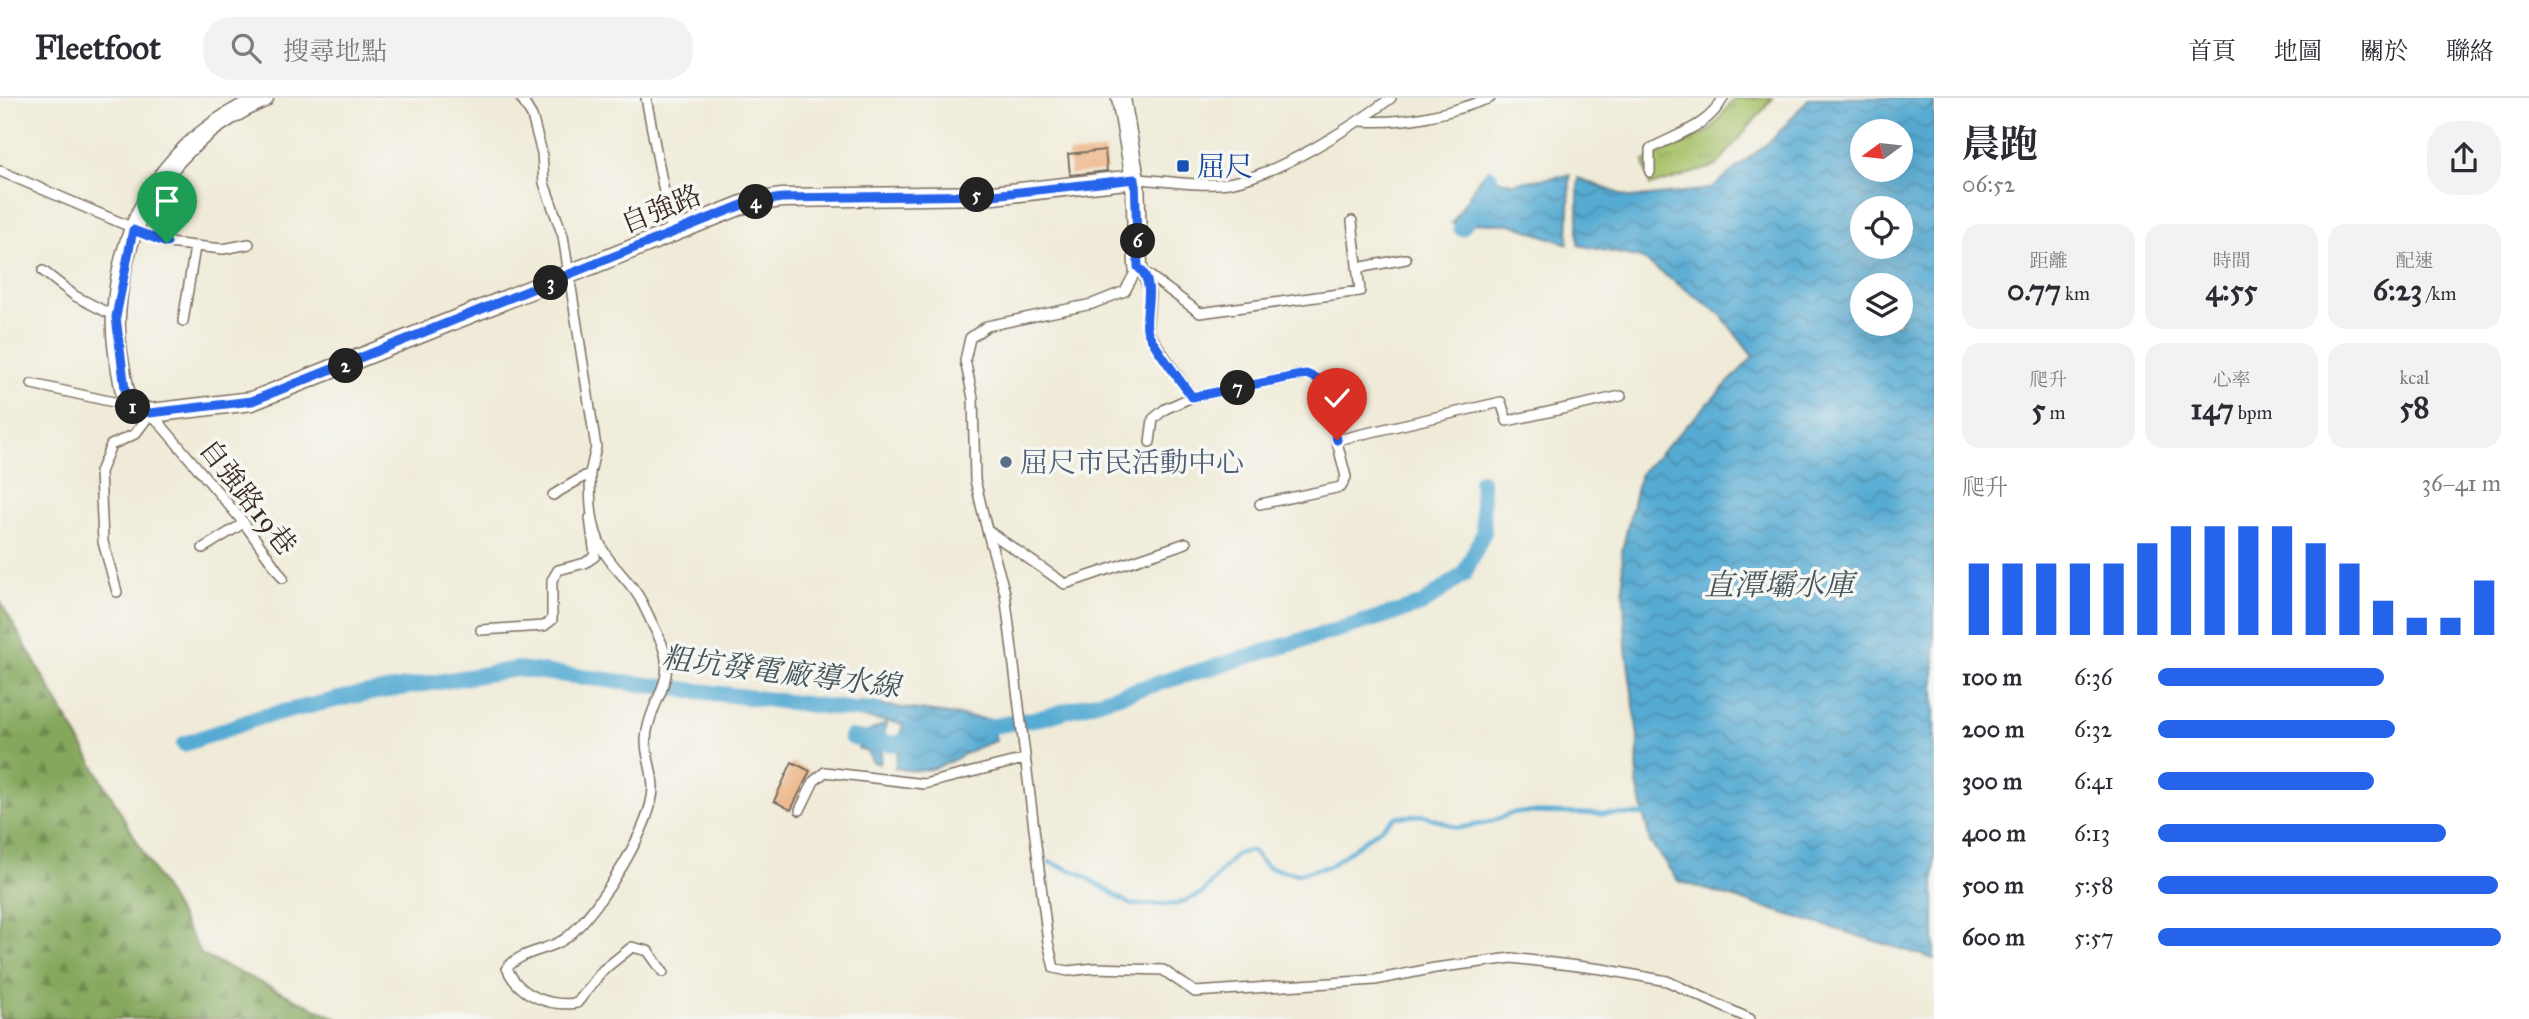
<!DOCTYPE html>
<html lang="zh-TW">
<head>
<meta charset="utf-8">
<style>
	:root { --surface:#fff; --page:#f2f2f3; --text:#2b2b33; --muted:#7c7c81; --line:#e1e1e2; --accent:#2563eb }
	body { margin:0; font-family:"IM FELL Great Primer","Noto Serif TC",serif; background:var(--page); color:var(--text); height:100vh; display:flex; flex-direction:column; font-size:26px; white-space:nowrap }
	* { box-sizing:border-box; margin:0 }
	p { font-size:23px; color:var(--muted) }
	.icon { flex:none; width:38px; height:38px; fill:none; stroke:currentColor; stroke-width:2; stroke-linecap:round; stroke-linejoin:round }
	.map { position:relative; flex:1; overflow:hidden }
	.drawer { display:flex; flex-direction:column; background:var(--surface); width:595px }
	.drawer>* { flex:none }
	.needle { width:46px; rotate:255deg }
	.buttons { position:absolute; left:1850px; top:21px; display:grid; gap:14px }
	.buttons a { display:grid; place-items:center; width:63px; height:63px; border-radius:50%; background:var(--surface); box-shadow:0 7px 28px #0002; font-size:35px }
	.pin { position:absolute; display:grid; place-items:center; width:60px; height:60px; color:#fff; margin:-72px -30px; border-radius:50% 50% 50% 0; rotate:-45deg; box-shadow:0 0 7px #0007 }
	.pin .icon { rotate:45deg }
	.km { position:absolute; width:35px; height:35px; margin:-18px; border-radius:50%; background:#222; color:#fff; font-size:19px; line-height:35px; text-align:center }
	.round { display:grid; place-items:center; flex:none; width:74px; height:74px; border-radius:28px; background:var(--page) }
	.summary { display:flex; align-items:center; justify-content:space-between; height:119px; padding:0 28px }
	h1 { font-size:38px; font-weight:700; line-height:52px }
	.figures { display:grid; grid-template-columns:repeat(3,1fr); gap:10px; height:119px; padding:7px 28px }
	.figures div { display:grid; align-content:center; border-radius:18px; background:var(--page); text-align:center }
	.figures b { font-size:30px; font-weight:700 }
	.figures small { font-size:19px; font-weight:400 }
	.figures p { font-size:19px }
	.chart { height:196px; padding:14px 28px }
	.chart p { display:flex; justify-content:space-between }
	.chart svg { width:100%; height:126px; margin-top:7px; stroke:var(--accent); stroke-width:6 }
	ul { padding:0 28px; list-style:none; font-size:23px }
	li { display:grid; grid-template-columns:112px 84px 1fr; align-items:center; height:52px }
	li i { height:18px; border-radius:9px; background:var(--accent) }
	header { display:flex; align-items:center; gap:42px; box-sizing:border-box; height:98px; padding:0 35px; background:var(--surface); border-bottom:2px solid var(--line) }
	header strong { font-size:33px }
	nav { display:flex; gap:38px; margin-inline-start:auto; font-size:24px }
	.search { width:490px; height:63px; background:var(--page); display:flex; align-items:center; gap:18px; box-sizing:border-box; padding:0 24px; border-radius:28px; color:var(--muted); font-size:26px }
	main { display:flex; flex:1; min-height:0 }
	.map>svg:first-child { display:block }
	.forest { fill:url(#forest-firs); stroke:#60683d; stroke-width:2 }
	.park { fill:url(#park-tufts); stroke:#707643; stroke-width:2 }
	.water { fill:url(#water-waves); stroke:#496a78; stroke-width:2; fill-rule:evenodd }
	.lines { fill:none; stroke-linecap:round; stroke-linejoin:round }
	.stream { stroke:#57abd3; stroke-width:4.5 }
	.canal { stroke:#57abd3; stroke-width:16 }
	.building { fill:#ecae7c }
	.service-casing { stroke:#7a6e5f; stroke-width:12 }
	.minor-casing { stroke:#7a6e5f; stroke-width:21 }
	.service { stroke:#fff; stroke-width:9 }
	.minor { stroke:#fff; stroke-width:18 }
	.route-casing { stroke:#fff; stroke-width:14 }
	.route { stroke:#2563eb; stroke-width:9 }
	.transit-dot { fill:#1a4fb4; stroke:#f6f6f2; stroke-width:2.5 }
	.service-dot { fill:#5c6f8a; stroke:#f6f6f2; stroke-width:2.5 }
	.labels { text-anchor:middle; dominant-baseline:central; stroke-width:7; stroke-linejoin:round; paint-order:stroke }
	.transit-label { font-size:28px; fill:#164399; stroke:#f6f6f2; text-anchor:start }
	.street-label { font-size:28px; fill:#3b2a1e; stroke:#f6f6f2 }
	.service-label { font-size:28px; fill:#4e5e75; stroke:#f6f6f2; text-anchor:start }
	.water-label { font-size:30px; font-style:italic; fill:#45575d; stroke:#f6f6f2 }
</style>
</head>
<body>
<header>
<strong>Fleetfoot</strong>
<div class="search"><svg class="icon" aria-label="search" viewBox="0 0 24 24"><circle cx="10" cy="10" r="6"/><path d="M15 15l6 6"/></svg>搜尋地點</div>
<nav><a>首頁</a><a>地圖</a><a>關於</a><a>聯絡</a></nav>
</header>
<main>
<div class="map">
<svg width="1934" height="921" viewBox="0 0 1934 921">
	<defs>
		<pattern id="forest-firs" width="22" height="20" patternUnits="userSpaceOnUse" patternTransform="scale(1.75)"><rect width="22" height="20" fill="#84a75c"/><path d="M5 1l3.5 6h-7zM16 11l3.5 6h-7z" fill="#6d884b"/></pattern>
		<pattern id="park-tufts" width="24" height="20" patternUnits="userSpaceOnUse" patternTransform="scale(1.75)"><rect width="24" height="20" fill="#a6c168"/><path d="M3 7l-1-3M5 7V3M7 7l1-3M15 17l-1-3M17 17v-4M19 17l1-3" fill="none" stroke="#889d55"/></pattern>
		<pattern id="water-waves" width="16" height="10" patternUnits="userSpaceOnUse" patternTransform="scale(1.75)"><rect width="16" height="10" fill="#57abd3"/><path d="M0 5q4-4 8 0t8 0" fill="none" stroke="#498bab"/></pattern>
	</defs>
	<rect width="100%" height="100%" fill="#f6f6f2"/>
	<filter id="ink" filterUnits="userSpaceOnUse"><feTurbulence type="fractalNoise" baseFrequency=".0143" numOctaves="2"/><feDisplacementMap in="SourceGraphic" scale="14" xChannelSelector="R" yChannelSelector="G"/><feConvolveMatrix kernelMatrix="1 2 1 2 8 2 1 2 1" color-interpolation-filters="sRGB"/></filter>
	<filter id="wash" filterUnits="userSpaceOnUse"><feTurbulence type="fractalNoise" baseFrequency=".00686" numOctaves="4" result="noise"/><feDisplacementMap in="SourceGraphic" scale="28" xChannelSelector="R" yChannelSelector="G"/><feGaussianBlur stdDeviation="1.57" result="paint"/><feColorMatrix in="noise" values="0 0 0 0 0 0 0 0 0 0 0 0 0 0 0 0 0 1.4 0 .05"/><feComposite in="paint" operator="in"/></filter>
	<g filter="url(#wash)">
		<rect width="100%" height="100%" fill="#f0ebd8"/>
		<path class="forest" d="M0,503l202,354 136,64h-338z"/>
		<path class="park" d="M1735,0h38l-57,68 -66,20 -6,-25 66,-30z"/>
		<path class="water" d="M1809,0h125v861l-256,-78 -28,-39 -13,-58 1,-47 -12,-89 -4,-97 18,-77 113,-117 -33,-43 -79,-56 -63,-13v-67l53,20 79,-9 64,-51zM1900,33v39h-38v-39zM1900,110v39h-38v-39zM1900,187v39h-38v-39z
			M1482,77l30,8 58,-8 -2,69 -58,-20 -58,-1z
			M859,604l133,18 4,21c-40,10 -52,38 -101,27l8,-44 -46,-7z
			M886,625l-6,41 -7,-2 -6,-10 -9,-4 1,-16h9z"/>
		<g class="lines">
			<path class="stream" d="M1049,764l30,11 52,32 46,-1 26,-11 33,-39 16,-3 15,16 30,7 33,-8 66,-49 28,-2 34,13 29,-5 29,-11 133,3"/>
			<path class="canal" d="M1461,130l25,-32 4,-19
				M971,632l74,-13 376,-112 43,-31 20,-42 -3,-51
				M851,639l41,7 28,-5
				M184,646l77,-27 96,-22 160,-26 337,41h22"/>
		</g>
		<g id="blocks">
			<path class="building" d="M1105,52l2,21 -37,4 -2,-21z
				M792,664l18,9 -19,39 -17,-9z"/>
		</g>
	</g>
	<g filter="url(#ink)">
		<use href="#blocks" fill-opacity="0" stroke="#7a6e5f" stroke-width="2"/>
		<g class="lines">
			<defs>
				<path id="service" d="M521,0l11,18 10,37 2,30 19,53 33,211 -6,26 -37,22
					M646,0l26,135
					M1360,23c47,3 87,-7 130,-23
					M0,73l168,72 55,6 26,-5
					M1650,74v-23c25,-14 60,-23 73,-51
					M1135,81c29,1 64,8 93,4 50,-8 122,-55 163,-85
					M1357,170l49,-9
					M43,173l32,25 41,21
					M1142,173l8,23 -3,36 45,67 114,-23 15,6 25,97 -5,10 -81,17
					M183,223l12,-74
					M32,286l95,21
					M1337,342l164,-38 6,19 114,-25
					M1150,344l3,-23 12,-10 27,-12
					M590,375c0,26 0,53 13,77 9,17 26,30 36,47 7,12 12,25 19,38 22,44 -4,58 -11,96 -4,20 6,37 6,57 -1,39 -53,120 -82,146 -19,18 -47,14 -64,34 11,27 42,39 70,35l26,-33 29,-23 16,4 15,21
					M987,432l18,63 43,349 6,26 14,3 27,-3 68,2 32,22 180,-12 60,-12 77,-10 90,11 65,12 83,38
					M1186,445l-121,41 -78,-54 -12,-50 -2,-82 -8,-38 5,-22 17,-12 105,-22 33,-13 13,-24 62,46 160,-22 -8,-70
					M203,450l41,-25
					M117,494l-14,-50 -3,-70 11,-27 24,-11 16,-21 93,110 39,55
					M481,532l63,-4 8,-6v-40l6,-10 27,-7 10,-7 -5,-38
					M800,712l14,-29 11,-9 99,12 100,-25"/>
				<path id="minor" d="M264,0c-93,41 -142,116 -148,217 -2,30 7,62 11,90l24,8 101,-12 495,-198 35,-5 211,-3 142,-16
					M1121,0l14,81 3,88"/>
			</defs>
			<use href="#service" class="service-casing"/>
			<use href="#minor" class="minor-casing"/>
			<use href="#service" class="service"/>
			<use href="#minor" class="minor"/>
		</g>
	</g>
	<g class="lines" filter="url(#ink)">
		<defs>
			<path id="route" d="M167,145l-34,-13 -17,87 11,88 23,8 102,-12 495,-198 35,-5 211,-3 142,-16 3,88c19,16 6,42 9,62 2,12 36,55 45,68l114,-23 15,6 16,60"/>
		</defs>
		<use href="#route" class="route-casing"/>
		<use href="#route" class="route"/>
	</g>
	<rect class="transit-dot" x="1176" y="61" width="14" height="14" rx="3.5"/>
	<circle class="service-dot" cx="1006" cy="364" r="7"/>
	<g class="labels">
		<g class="transit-label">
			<text x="1197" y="68">屈尺</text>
		</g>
		<g class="street-label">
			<text transform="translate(661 111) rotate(-22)">自強路</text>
			<text transform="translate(248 399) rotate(52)">自強路19巷</text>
		</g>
		<g class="service-label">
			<text x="1020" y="364">屈尺市民活動中心</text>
		</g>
		<g class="water-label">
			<text x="1779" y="487">直潭壩水庫</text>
			<text transform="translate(781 574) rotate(7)">粗坑發電廠導水線</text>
		</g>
	</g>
</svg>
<div class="buttons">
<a><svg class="needle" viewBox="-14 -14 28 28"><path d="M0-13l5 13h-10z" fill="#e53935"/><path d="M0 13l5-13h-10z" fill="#7c7c81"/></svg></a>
<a><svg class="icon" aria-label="locate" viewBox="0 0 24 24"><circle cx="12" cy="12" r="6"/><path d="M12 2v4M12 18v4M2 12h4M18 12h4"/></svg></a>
<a><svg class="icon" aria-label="layers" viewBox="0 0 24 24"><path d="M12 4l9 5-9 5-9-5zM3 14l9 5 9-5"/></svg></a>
</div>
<div class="pin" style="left:167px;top:145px;background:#1e9e55"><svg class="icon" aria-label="arrive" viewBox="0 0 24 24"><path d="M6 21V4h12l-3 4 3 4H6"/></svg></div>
<div class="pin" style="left:1337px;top:342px;background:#d93025"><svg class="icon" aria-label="check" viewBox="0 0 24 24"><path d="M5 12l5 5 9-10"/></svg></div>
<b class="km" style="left:133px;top:309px">1</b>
<b class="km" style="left:346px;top:268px">2</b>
<b class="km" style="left:551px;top:185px">3</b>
<b class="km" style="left:756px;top:104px">4</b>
<b class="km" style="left:977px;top:97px">5</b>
<b class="km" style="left:1138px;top:143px">6</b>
<b class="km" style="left:1238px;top:290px">7</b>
</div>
<section class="drawer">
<div class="summary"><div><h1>晨跑</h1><p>06:52</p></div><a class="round"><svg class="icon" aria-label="share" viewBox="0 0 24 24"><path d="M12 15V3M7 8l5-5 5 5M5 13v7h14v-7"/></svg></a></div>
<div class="figures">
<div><p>距離</p><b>0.77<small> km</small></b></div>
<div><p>時間</p><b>4:55</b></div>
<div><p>配速</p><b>6:23<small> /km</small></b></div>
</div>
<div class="figures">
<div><p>爬升</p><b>5<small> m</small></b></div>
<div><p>心率</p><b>147<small> bpm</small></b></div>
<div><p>kcal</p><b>58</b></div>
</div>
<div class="chart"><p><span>爬升</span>36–41 m</p>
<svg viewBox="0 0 160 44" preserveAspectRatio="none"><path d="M5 44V19M15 44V19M25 44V19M35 44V19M45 44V19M55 44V12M65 44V6M75 44V6M85 44V6M95 44V6M105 44V12M115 44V19M125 44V32M135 44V38M145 44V38M155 44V25"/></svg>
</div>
<ul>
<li><b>100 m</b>6:36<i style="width:66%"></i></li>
<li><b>200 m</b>6:32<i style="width:69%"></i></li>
<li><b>300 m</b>6:41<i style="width:63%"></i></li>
<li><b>400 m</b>6:13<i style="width:84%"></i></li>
<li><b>500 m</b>5:58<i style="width:99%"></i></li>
<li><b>600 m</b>5:57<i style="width:100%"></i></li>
</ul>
</section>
</main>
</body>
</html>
